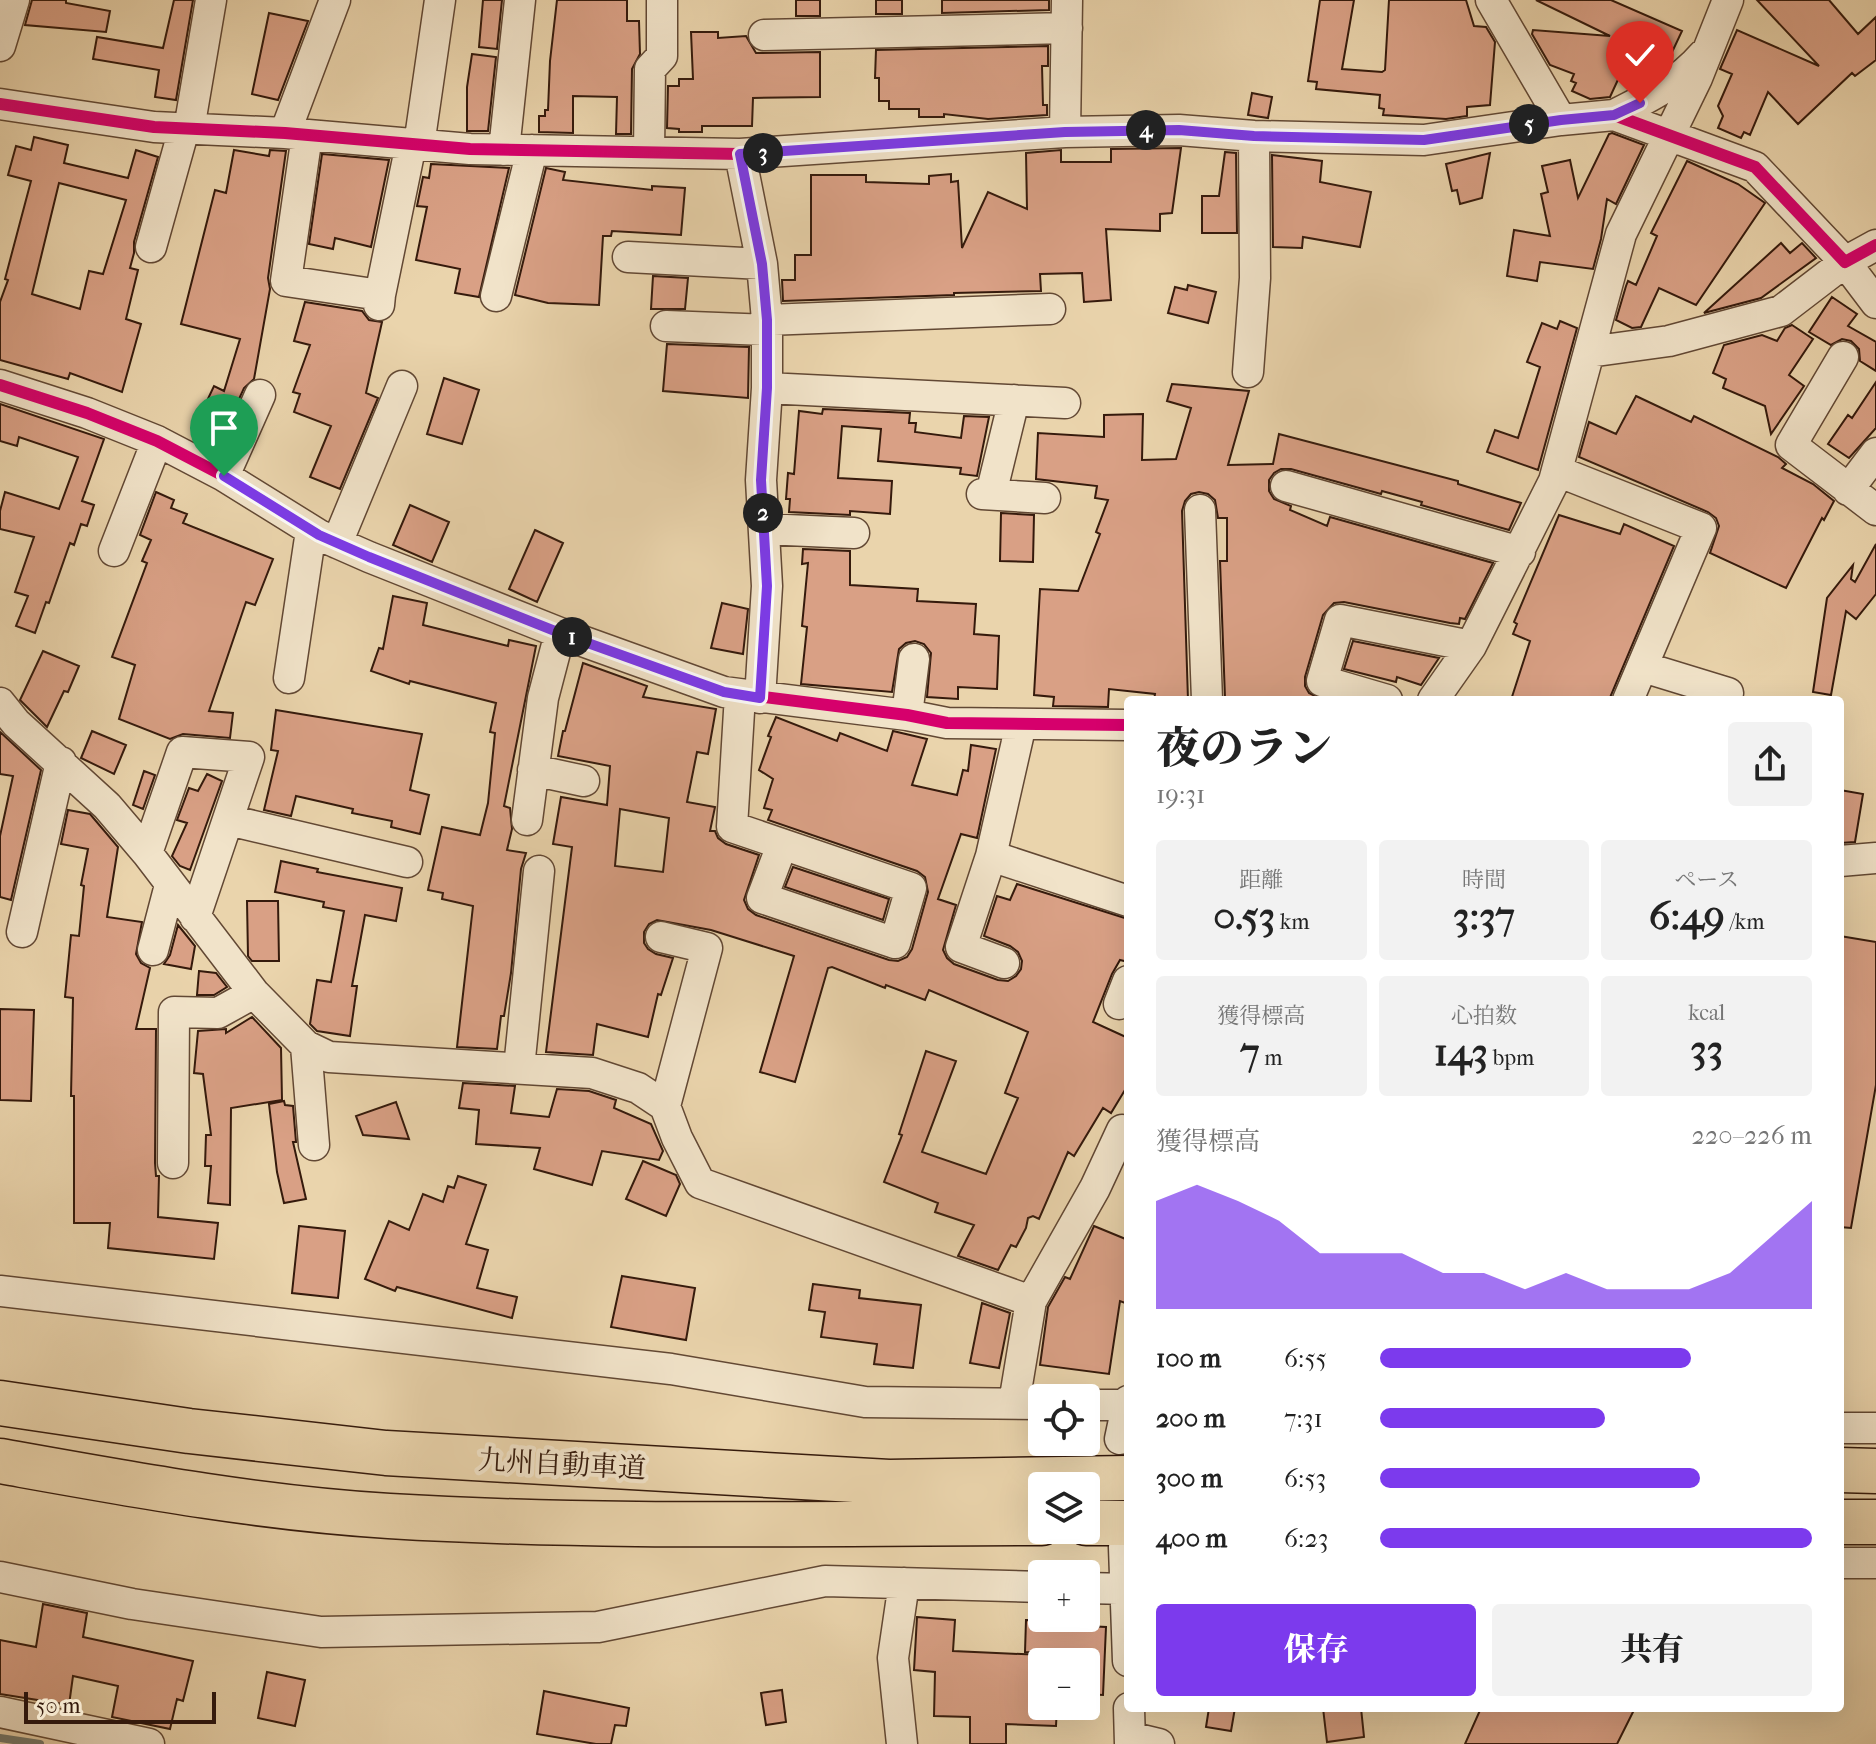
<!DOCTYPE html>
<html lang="ja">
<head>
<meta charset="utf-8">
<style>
	:root { --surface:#fff; --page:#f2f2f2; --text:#222; --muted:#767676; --accent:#7c3aed }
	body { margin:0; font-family:"IM FELL French Canon","Noto Serif JP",serif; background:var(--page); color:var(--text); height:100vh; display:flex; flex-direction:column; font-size:30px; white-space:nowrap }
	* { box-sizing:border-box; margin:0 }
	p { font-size:26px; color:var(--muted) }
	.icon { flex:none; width:44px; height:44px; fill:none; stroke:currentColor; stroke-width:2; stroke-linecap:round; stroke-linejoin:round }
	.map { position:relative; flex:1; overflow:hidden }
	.panel { position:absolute; left:1124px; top:696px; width:720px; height:1016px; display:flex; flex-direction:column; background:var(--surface); border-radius:8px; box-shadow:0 8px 32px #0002 }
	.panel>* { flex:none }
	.controls { position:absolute; left:1028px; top:1384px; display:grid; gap:16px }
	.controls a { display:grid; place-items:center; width:72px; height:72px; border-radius:8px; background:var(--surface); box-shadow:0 8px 32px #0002; font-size:40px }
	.scale { position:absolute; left:24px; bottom:20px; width:192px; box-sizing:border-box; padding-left:8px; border:4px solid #351a0c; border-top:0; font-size:22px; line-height:28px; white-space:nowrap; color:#351a0c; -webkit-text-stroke:6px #f1e3c9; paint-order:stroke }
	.pin { position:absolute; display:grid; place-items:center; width:68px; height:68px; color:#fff; margin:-82px -34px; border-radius:50% 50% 50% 0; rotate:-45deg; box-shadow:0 0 8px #0007 }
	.pin .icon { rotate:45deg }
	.km { position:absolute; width:40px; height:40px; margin:-20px; border-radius:50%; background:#222; color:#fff; font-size:22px; line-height:40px; text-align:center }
	.round { display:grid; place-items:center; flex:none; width:84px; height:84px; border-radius:8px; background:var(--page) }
	.summary { display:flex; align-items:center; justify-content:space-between; height:136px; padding:0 32px }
	h1 { font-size:44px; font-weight:800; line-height:60px }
	.metrics { display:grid; grid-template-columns:repeat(3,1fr); gap:12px; height:136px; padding:8px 32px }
	.metrics div { display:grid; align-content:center; border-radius:8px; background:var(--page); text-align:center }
	.metrics b { font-size:40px; font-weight:800 }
	.metrics small { font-size:22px; font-weight:400 }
	.metrics p { font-size:22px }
	.chart { height:224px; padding:16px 32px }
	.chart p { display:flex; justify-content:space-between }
	.chart svg { width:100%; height:144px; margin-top:8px; fill:var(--accent); opacity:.7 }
	.cta { display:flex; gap:16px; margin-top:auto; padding:16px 32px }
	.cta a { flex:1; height:92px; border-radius:8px; background:var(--accent); color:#fff; font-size:32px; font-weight:800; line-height:92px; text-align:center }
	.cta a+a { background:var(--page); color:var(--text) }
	ul { padding:0 32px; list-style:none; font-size:26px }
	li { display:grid; grid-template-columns:128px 96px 1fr; align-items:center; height:60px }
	li i { height:20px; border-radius:10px; background:var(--accent) }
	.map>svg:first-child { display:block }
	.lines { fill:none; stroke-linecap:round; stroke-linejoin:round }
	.stream { stroke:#70786e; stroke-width:8 }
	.building { fill:#d9a085; stroke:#351a0c; stroke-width:2; fill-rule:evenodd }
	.minor-casing { stroke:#624834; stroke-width:33 }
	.highway-casing { stroke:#351a0c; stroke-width:47 }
	.minor { stroke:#f1e3c9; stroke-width:30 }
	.highway { stroke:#ead4ac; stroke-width:44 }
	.cycleway-casing { stroke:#f1e3c9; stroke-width:17 }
	.cycleway { stroke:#d6006c; stroke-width:12 }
	.route-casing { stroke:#fff; stroke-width:16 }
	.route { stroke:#7c3aed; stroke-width:10 }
	.labels { text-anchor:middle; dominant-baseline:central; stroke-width:8; stroke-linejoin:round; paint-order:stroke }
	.street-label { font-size:28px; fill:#351a0c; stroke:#f1e3c9 }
</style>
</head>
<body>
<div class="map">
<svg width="1876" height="1744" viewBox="0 0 1876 1744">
	<rect width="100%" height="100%" fill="#ead4ac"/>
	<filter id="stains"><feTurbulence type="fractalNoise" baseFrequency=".0025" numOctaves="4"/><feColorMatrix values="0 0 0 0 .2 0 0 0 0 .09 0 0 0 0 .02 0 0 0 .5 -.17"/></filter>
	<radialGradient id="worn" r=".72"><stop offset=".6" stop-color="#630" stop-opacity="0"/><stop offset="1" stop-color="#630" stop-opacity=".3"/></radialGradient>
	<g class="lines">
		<path class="stream" d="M0,1738l40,6"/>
	</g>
	<path class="building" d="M32,0h34v3l44,8 -4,21 -81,-7z
		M174,0h19l-17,100 -21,-3 4,-27 -66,-11 4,-22 66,11z
		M483,0h19l-5,49 -18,-2z
		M557,0h70v21h12l1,33 -8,15 -1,65h-15l1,-37 -44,-1v37l-34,-1v-16h6v-6h3l2,-49z
		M796,0h24v16h-24z
		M876,0h26v14h-26z
		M942,0h107v10l-107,3z
		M1320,0h34l-12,69 40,3 3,-2 4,-70h77l8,26 12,1 9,15 -5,63 -23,2v9l-21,3 -63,-4 1,-6 -5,-1 1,-13 -64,-6 1,-7 -9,-1z
		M1536,0h75l71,31 -16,34 -28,-12 1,-2 -6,-4 -23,50 -20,2 -18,-8 4,-8 -5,-2 3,-7 -24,-9 -18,-31 1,-4 77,6z
		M1757,0h72l29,34 18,-17v43l-21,16 -3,-3 -54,51 -30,-32 -18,43 -6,-3 -3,6 -23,-10 5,-12 -5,-10 14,-32 -12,-5 17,-39 82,36z
		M269,13l39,8 -30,79 -26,-6z
		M691,32h27v6l28,-2 10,17 64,-1v45l-67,1 -1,28h-50v6h-23v-3l-12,-1 1,-42h11v-7h14z
		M1048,46v20h-6l1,39h4v10l-59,4 -44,-5v3h-25v-8h-30v-8h-10v-23h-4l1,-28z
		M472,54l24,3 -8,74h-21v-44z
		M1252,93l20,4 -4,21 -20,-3z
		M1612,133l32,12 -28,59 -9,-5 -6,40 -8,30 -53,-7 -3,19 -30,-5 7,-46 36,6 -9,-42 7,-2 -6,-26 28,-6 8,38 31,-64z
		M34,137l34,8 -4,18 64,15 8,-28 22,7 -24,85v11l-4,15 8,2 -12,49 15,5 -19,68 -52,-19 -2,6 -68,-19v-58l8,-22 -3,-1 26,-98 -23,-6 8,-29 15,4zM59,183l67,17 -23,74 -14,-3 -9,38 -48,-15z
		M1181,148l-9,65 -12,1v17l-54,-2 5,71 -27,2 -2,-29 -42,1 1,17 -87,2v2l-171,6 -1,-21h13v-25h16v-80h55v7l63,2v-8l22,-2v8l7,-1 4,67 26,-56 39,17 -1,-56 35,-3v12h50v-13z
		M234,150l35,6 1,-6 16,1 -18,127 2,11 -16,90 -10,9 -22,48 -26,-12 18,-38 10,5 16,-52 -59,-15 34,-134 11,3z
		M1225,152l11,1 1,80h-35v-37h17z
		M1490,153l-8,45 -22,6 -3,-14 -5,1 -6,-27z
		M322,154l67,6 -18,87 -36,-9 -2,11 -24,-5z
		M1272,155l50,6 -2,21 51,10 -11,55 -57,-10 -1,11 -29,-1z
		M1687,161l51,23 27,19 -69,102 -37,-17 -18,39 -9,1 -16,-8 10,-34 2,-5 8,4 21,-49 -6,-3z
		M431,164l78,4 -30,129 -24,-4 5,-24 -44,-9 11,-53 -10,-1 6,-29 6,1z
		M546,168l19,4 -2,8 89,10v-4l33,2 -4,47 -69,-4 -1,5h-8l-4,69 -51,-2 -33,-8z
		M1781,243l9,10 12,-10 14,15 -55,40 -57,15z
		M653,276l35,2 -3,31h-34z
		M1188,285l28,7 -8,31 -40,-10 7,-26 12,3z
		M1832,297l25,17 -9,12 28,16v29l-16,-10 -1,-12 -8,-8 -9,-2 -11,6 -22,-13z
		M305,302l57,9 7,9 13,2 -16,71 12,5 -38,91 -30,-12 21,-51 -37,-14 6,-18 -7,-2 17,-47 -16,-4z
		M1560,321l17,7 -39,142 -51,-18 8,-22 23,8 22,-71 -13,-5 15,-39 15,6z
		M1792,325l21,14 -24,36 15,11 -33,48 -6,-28 -42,-18 3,-9 -13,-6 11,-28 38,-10 15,6 8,-13z
		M667,344l82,3 -1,51 -85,-7z
		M444,378l35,12 -17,54 -35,-10z
		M1876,382v46l-27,30 -21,-14 20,-29 4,3z
		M1172,384l77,7 -21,74 45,-1 6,-30 179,47v3l63,19 -12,27 -88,-25 1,-3 -40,-11 -1,3 -90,-25h-10l-7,4 -5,7v11l5,8 17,7 -1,4 37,16 3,-9 163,46 -28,56 -5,-1 -1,6 -9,-1 -106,-21 -10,1 -11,12 -18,62v9l4,7 14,7 -98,-2 -5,-137h7v-43h-9l-3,-18 -7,-6 -9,-2 -8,2 -6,7 -3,10 6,189h-34l1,-6 -46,-5 -1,18 -55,-1 1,-9 -20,-2 6,-106 38,2 22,-57 -4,-2 12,-32 -13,-2 2,-12 -61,-7 2,-46 66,4v-22l39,-1 -1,46 34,-1 15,-51 -24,-7z
		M1636,396l55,26 3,-6 84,41 8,7 -4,4 31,16 21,17 -10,19 -2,-2 -36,70 -76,-35 9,-27 -3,-8 -8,-6 -129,-55 10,-35 27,12z
		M0,404l104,35 -22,62 12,4 -7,21 -6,-2 -7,21 -4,-2 -21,60 -3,-1 -11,31 -19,-7 12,-30 -13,-4 19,-55 -34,-8v-18l5,-19 54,17 19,-52 -59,-20 -2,9 -17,-5z
		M823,409l87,4 -1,10h7l-1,9 46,6 3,-22 25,1 -12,59 -17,-2 1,-6 -83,-7 3,-32 -39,-3 -4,52 54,3 -2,33 -40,-3v4l-61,-3 1,-13h-4l2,-26 6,1 5,-63 23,3z
		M156,492l18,8 -3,8 16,6 -4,9 90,36 -18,46 -9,-3 -37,109 24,2 -3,25 -47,-4 -13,5 -51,-20 16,-54 -23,-8 35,-94 -5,-2 9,-21 -11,-5z
		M410,505l39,17 -17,40 -39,-17z
		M1001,513l33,2 -1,47 -33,-1z
		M1559,515l61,19 4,-10 50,22 -65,154h-98l19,-59 -17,-7 4,-10 -3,-2z
		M535,530l28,13 -26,59 -28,-13z
		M1876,544v50l-20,25 -10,-8 -15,84 -18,-3 14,-94 26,-33 -2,14 4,3z
		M803,549l47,2v34l68,4 -1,12 59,3 -2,30 25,2 -2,53 -39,-2v12l-31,-2 4,-44 -7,-9 -9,-3 -9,2 -7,6 -7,43 -91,-8 6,-57 -5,-1 6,-63 -6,1z
		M393,596l34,7 -4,22 85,21 1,-6 27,6 -32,160 6,2 2,21 -5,21 19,3 -5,16 -10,104 -7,43h-3l-4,33 -40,-2 16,-141 -31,-7 1,-6 -15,-3 14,-63 38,8 8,-32 7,-70 -5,-1 6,-29 -86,-22 -1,3 -38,-13 8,-23 4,1z
		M722,603l26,6 -5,45 -32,-6z
		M1353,641l86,17 -18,27 -24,-8 -1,5 -52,-13z
		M43,651l36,15 -11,26 -4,-1 -17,36 -27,-27z
		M583,663l64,23 -4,11 73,12 -8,45 -11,-2 -10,50 28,5 -5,24h5l3,7 8,6 33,11 -15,45 4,9 8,6 133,45 9,1 9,-4 5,-8 16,-57 -3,-15 -8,-6 -149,-51 4,-10 -8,-2 9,-29 -14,-9 12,-33 -3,-1 8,-19 61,24 3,-8 47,18 6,-20 34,8 -15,46 45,10 6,-25 5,1 3,-26 25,4 -19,89 -16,-4 -23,65 18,6 -13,45 4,8 7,6 44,16 10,1 8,-5 5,-7 1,-8 -4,-9 -8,-6 -26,-10 13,-40 13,4 7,-16 111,35v43l-8,-2 -8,14 -19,48 35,16v47l-17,28 -8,-5 -29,48 -6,-4 -29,67 -6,-3 -5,2 -2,10 -10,19 -5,-2 -13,25 -40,-14 16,-31 -39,-13 3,-9 -54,-21 18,-47 -3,-1 27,-83 30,10 -34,91 64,22 32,-76 -13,-5 23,-61 -99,-42 -4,10 -39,-15 -1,3 -53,-21 -4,1 -33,114 -35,-10 34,-116 -83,-26 -54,-10 -8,4 -5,8v11l4,6 8,5 17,4 -12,37 -3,-1 -10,43 -51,-13 -4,31 -47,-3 26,-205 -19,-3 8,-47 46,8 3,-39 -52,-10 5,-25h2zM620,809l49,9 -6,54 -48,-6z
		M276,710l146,24 -12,56 19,5 -9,39 -29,-7 1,-6 -40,-8 1,-4 -57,-13 -5,20 -27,-6 14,-59 -7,-1z
		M92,731l34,14 -12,29 -33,-16z
		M0,732l41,38 -30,130 -11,-3v-61l13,-60 -13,-2z
		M144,771l11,4 -12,34 -10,-4z
		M207,774l15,7 -32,89 -10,-4 -8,-10 15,-33 -10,-3 12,-32 9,3z
		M1840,790l23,4 -8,48 -15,1z
		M68,810l22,4 28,33 -11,70 35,5 -6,32 5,9 9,5 -14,61h20l-1,134 1,13h3l-1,41 60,6 -4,36 -106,-11 2,-25h-36v-127h-3l2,-98 -8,-1 6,-62 8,1 5,-50 -3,-1 7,-36 -27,-5z
		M281,861l37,8 -1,3 85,16 -6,33 -31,-6 -13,71h5l-7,50 -33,-5 -7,-7 7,-44 14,2 13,-71 -21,-4 1,-5 -49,-10z
		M793,867l96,32 -6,21 -98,-33z
		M247,901h31l1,60h-27l-4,-5z
		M178,925l17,21 -4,23 -27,-5 6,-9z
		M1840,936l36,6v143l-25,143 -11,-1z
		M199,971l17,2 11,14 -13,8h-17z
		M0,1009l34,1 -3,91 -31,-1z
		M252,1017l29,31 1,52 -51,8 -1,97 -22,-2 3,-37h-6l1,-31h5l-8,-61 -9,-1 4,-42 28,-2v4z
		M463,1083l52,3 -4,27 38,4 8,-28 32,2 27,9 -2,8 37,16 12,27 -4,9 -57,-9 -10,34 -58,-16 6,-21 -64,-4 3,-34 -20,-2z
		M284,1101l1,4 8,1 3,36h-3l13,57 -22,4 -7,-31 -8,-68z
		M396,1102l13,37 -46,-4 -7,-19z
		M643,1161l33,14 4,9 -14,32 -40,-17z
		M458,1176l28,9 -20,59 22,6 -11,38 40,9 -5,21 -115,-31 -2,4 -30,-12 24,-58 20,9 14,-36 20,8 5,-16 6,2z
		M299,1226l46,5 -7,67 -46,-5z
		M1094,1226l34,14v64l-8,-3 -11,73 -69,-9 8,-58 17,-30 5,2z
		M622,1276l73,12 -9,52 -75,-13z
		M813,1284l47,6 -1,8 62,7 -8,63 -39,-4 3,-20 -56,-7 4,-25 -16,-2z
		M982,1303l28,10 -11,55 -29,-5z
		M43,1604l44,9 -4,24 110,24 -10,40 -6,-2 -7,30 -58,-12 6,-31 -45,-10 -4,29 -69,-11v-54l36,7z
		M917,1617l38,3 -2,31 89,4v51h15l-1,20 -50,-2v20h-36v-27l-36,-1 1,-44 -21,-2z
		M1026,1620l39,1v4l41,2 -3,68 -17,-1v-40l-61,-2z
		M267,1672l38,8 -10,46 -37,-8z
		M782,1690l4,32 -20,3 -5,-32z
		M544,1691l85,17 -3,18 -11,-1 -4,19h-15l-59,-10z
		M1209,1708h26l-4,23 -25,-4z
		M1323,1708h38l3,29 -37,5z
		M1481,1708h154l-18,36h-152z"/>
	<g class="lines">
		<defs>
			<path id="minor" d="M1491,0l70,120
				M764,35l303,-7
				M0,46l14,-46
				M0,104l154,23 131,6 185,16 270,5 325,-22 114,-2 75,6 170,4 137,-20 53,-5 141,52 90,95 31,-17
				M1614,115c32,-16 65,-32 89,-60
				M189,129l22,-129
				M1065,132l2,-132
				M285,133l50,-133
				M307,135l-21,146 94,14 -1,10
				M419,145l21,-145
				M504,150l16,-150
				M649,152l1,-83 12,-13v-56
				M740,154l22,110 5,56v68l-6,92 6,106 -7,112
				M151,247l33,-118
				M628,257l134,7
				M380,295l31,-151
				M496,296l36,-146
				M767,320l283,-11
				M666,326l101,4
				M1589,352l80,-11 112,-30 64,-49 31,41
				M1843,357l-52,88 85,65
				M1248,372l7,-94 -1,-142
				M0,385l87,28 70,28 67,35 95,59 50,22 191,76 164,59 183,23 40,8 181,2
				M767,388l298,15
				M1557,471l144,57 -73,172
				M224,476l36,-81
				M1286,486l234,66
				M1848,490l28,-37
				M982,494l63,4
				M991,494l23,-94
				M1200,510l7,190
				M764,529l90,4
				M337,543l65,-157
				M114,551l43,-110
				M1643,667l85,26
				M289,678l22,-147
				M740,695l-8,132 179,61 -16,55 -133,-45 20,-53
				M1387,700l-65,-19 18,-61 131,26
				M1433,700l38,-54 83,-165 67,-247 76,-156 31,-78
				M0,703l16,20 91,83 40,47 107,140 52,53 23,11 263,16 46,15 27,18
				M907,715l7,-56
				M533,770l51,11
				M228,820l179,42
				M527,820l16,-122 17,-65
				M147,853l35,-101 67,5 -54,160
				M991,856l30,-132
				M1840,861l36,-3
				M22,932l39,-170
				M661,937l46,11 -42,158 12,32 23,45 331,118
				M153,950l17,-65
				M1004,963l-43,-16 30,-91 137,45
				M1119,1004l9,-23
				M306,1046l8,99
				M519,1068l20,-197
				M173,1163l1,-151 44,1 36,-20
				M0,1291l671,78 194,33 177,2
				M1014,1403l17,-102 64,-113 27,-58
				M1086,1405h42
				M1840,1428h36
				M1120,1439l8,-38
				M1124,1547l4,114
				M1840,1563h36
				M0,1577l132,27 189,28 277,-5 227,-46 217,6
				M1086,1588l42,1
				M1129,1708l1,36
				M0,1712l149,32
				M1130,1737l29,7
				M902,1744l-9,-86 11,-75"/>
			<path id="highway" d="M0,1403l189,28 197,22 503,29 239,-4
				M0,1461c129,23 258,47 389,55 217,13 435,7 653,7
				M1840,1470l36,1
				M1840,1522h36
				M1086,1523h42"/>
		</defs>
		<use href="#minor" class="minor-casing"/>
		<use href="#highway" class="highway-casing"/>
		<use href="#minor" class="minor"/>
		<use href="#highway" class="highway"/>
		<defs>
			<path id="cycleway" d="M0,104l154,23 131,6 185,16 270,5 325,-22 114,-2 75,6 170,4 137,-20 53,-5 141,52 90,95 31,-17
				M0,385l87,28 70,28 67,35 95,59 50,22 191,76 164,59 183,23 40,8 181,2"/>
		</defs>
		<use href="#cycleway" class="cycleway-casing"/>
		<use href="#cycleway" class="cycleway"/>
	</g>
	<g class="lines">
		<defs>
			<path id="route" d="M224,476l95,59 50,22 191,76 164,59 36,6 7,-112 -6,-106 6,-92v-68l-5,-56 -22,-110 325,-22 114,-2 75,6 170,4 137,-20 53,-5 26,-12"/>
		</defs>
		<use href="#route" class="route-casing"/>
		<use href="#route" class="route"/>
	</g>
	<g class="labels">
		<g class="street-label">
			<text transform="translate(562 1464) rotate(3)">九州自動車道</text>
		</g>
	</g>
	<rect width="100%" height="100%" filter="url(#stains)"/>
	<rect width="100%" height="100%" fill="url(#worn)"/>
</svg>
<div class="controls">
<a><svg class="icon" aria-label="locate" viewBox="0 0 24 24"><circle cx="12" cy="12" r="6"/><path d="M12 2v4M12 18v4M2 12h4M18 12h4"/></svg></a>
<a><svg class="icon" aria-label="layers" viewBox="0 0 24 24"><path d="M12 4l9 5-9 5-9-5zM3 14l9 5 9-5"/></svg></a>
<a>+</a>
<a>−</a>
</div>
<div class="scale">50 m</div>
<div class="pin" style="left:224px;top:476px;background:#1e9e55"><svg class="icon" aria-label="arrive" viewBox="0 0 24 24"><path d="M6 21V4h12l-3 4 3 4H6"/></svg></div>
<div class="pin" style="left:1640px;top:103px;background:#d93025"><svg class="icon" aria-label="check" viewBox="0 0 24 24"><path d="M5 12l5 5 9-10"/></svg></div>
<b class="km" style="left:572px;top:637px">1</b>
<b class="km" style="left:763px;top:513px">2</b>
<b class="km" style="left:763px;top:153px">3</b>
<b class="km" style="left:1146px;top:130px">4</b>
<b class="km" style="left:1529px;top:124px">5</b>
<section class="panel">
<div class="summary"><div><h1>夜のラン</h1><p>19:31</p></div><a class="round"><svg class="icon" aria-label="share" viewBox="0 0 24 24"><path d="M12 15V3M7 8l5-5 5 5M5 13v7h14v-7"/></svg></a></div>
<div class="metrics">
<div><p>距離</p><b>0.53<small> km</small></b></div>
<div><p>時間</p><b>3:37</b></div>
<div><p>ペース</p><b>6:49<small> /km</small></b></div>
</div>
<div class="metrics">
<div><p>獲得標高</p><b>7<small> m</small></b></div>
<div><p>心拍数</p><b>143<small> bpm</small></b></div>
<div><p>kcal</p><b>33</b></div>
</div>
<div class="chart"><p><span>獲得標高</span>220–226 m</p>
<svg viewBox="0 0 160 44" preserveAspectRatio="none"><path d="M0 44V11L10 6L20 11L30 17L40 27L50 27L60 27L70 33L80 33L90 38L100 33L110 38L120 38L130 38L140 33L150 22L160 11V44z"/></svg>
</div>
<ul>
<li><b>100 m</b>6:55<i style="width:72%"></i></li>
<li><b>200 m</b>7:31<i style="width:52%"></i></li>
<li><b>300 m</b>6:53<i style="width:74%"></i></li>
<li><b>400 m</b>6:23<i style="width:100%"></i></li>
</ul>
<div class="cta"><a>保存</a><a>共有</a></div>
</section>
</div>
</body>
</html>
